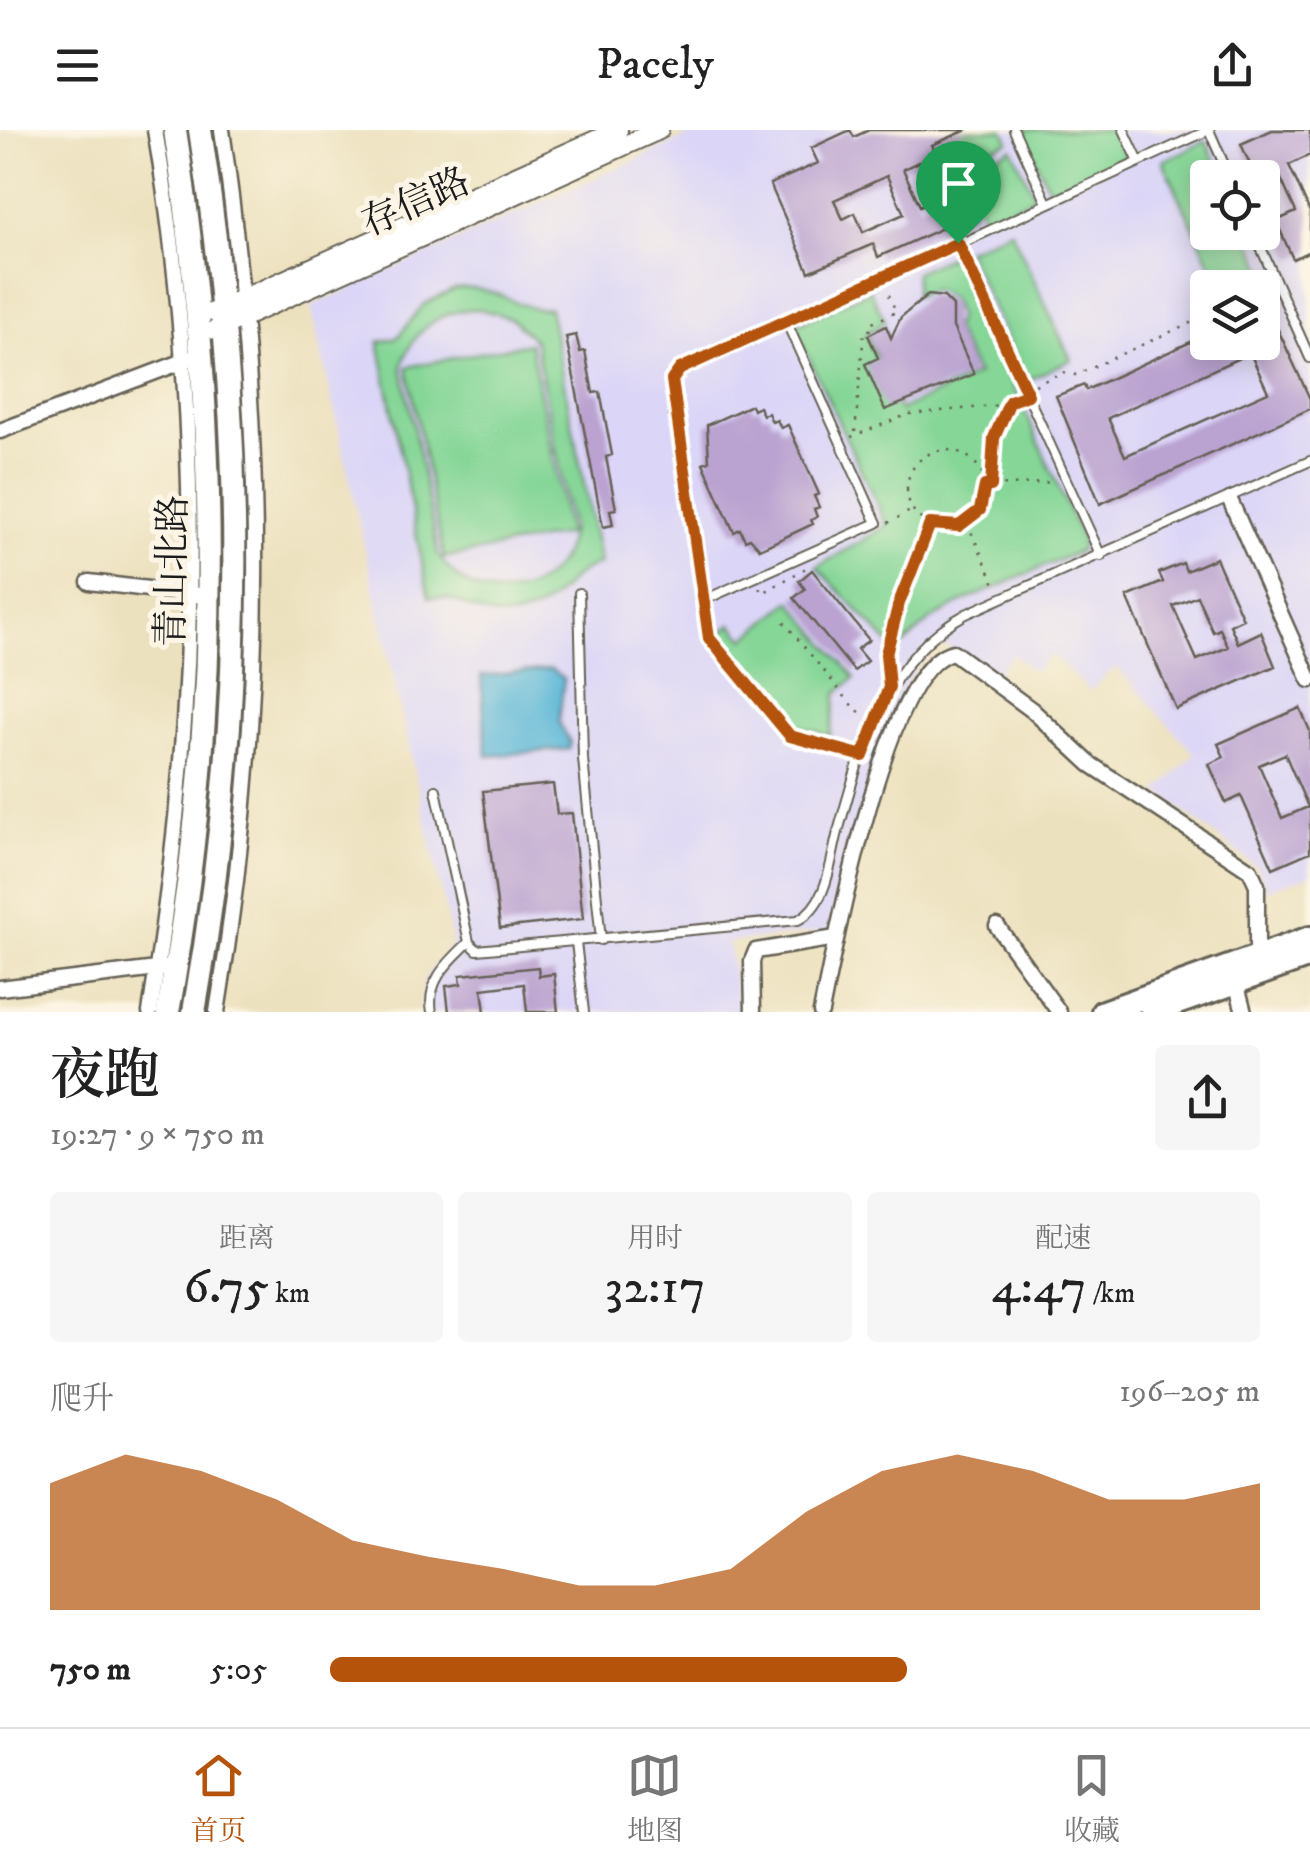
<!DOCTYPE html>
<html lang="zh">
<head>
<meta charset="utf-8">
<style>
	:root { --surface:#fff; --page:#f6f6f6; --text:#222; --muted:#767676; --line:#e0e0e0; --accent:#b45309 }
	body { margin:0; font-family:"IM FELL DW Pica","Noto Serif SC",serif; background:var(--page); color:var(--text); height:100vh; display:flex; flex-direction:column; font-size:38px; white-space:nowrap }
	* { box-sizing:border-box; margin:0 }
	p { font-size:32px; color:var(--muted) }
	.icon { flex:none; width:55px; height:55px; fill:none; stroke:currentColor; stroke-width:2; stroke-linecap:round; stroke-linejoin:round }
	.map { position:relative; height:882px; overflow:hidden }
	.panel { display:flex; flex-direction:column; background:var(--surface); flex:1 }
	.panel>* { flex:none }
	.fabs { position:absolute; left:1190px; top:30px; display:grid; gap:20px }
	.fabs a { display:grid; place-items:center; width:90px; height:90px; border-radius:10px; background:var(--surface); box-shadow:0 5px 25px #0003; font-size:50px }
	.pin { position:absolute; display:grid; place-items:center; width:85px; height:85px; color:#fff; margin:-102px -42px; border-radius:50% 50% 50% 0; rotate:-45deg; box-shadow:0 0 10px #0007 }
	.pin .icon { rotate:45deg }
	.round { display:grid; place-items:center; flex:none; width:105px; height:105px; border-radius:10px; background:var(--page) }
	.summary { display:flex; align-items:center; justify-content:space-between; height:170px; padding:0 50px }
	h1 { font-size:55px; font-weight:600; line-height:75px }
	.metrics { display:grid; grid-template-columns:repeat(3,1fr); gap:15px; height:170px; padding:10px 50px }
	.metrics div { display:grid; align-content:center; border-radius:10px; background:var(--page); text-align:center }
	.metrics b { font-size:50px; font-weight:600 }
	.metrics small { font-size:28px; font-weight:400 }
	.metrics p { font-size:28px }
	.chart { height:280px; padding:20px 50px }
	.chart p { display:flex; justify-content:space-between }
	.chart svg { width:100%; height:180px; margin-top:10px; fill:var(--accent); opacity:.7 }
	ul { padding:0 50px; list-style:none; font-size:32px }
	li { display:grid; grid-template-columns:160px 120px 1fr; align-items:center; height:75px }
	li i { height:25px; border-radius:12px; background:var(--accent) }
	header { display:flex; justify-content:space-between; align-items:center; height:130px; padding:0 50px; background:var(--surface); font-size:45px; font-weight:600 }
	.tab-bar { display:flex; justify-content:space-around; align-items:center; height:140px; border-top:2px solid var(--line); background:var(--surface); font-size:28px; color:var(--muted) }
	.tab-bar a { display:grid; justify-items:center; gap:5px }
	.tab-bar .active { color:var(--accent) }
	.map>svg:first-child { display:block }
	.built { fill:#dbd6f7; fill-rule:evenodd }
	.green { fill:#85d697; stroke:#50795a; stroke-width:2.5; fill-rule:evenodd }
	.water { fill:#58b6d7; stroke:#3a697a; stroke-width:2.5 }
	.building { fill:#baa3d0; fill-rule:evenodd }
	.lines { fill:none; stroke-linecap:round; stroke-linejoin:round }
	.service-casing { stroke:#656155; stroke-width:12 }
	.minor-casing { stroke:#656155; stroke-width:19 }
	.tertiary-casing { stroke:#656155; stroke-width:22 }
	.primary-casing { stroke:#656155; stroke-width:28 }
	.trunk-casing { stroke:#656155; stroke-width:28 }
	.path { stroke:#656155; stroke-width:2.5; stroke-dasharray:2.5 8; stroke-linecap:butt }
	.service { stroke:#fff; stroke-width:8 }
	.minor { stroke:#fff; stroke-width:14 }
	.tertiary { stroke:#fff; stroke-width:18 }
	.primary { stroke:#fff; stroke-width:22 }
	.trunk { stroke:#fff; stroke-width:22 }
	.route-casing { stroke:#fff; stroke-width:20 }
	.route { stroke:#b45309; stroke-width:12 }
	.labels { text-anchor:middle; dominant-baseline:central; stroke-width:10; stroke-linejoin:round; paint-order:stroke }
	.street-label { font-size:38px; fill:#1c1c1c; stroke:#fcf5e5 }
</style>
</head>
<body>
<header><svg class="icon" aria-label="menu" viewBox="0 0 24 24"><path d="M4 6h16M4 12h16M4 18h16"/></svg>Pacely<svg class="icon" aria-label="share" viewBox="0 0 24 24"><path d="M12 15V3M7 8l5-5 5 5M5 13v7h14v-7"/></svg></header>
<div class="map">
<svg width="1310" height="882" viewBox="0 0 1310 882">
	<rect width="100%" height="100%" fill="#fcf5e5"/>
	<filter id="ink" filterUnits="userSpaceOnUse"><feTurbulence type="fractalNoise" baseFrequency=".01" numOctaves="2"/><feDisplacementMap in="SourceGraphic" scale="20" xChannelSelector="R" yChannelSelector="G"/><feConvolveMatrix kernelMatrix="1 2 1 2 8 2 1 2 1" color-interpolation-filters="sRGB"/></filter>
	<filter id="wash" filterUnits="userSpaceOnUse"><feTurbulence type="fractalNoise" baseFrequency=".0048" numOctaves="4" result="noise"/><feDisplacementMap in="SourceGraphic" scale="40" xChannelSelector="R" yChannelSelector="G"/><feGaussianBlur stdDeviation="2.25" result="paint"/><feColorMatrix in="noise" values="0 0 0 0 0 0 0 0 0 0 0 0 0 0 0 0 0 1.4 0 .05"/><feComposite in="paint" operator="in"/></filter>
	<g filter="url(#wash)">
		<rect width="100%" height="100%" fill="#ece1be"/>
		<path class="built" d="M702,0h608v745l-44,15 -9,-23 -99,-76 37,-37 -79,-88 -26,25 -39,-37 -17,18 -21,-18 -18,20 -53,-30 -23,20 -18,28 -25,63 -47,176 -101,11 12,70h-319l3,-33 29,-36 -142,-637zM1208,48h54v54h-54zM1208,158h54v54h-54z"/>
		<path class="green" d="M953,0h51l5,11 -43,19z
			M1022,0h92l12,27 -76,34z
			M1206,11l16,36 -14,1v54l39,1 23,48 -14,6h-35l-58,-126z
			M1012,18l23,49 -51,22 -13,-28 8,-4 -9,-19z
			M1011,100l60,130 -45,21 -60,-131z
			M951,126l6,3 125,281 -2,11 -118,51 -31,18 -35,31 -79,-84 70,-41 -93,-200 76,-36 15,31 -19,13 34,76 77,-35 -23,-46 4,-12 -7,-19 -18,-9 -18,7v-24z
			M455,159c46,-6 64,25 94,19l51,256c-34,7 -41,45 -83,52 -37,7 -59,-24 -88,-18l-50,-256 18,-4 27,-34zM479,179l32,9 24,23 36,186c-7,73 -98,91 -133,26l-36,-186c10,-37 38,-58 77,-58z
			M530,213l38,191 -124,24 -37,-191z
			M791,471l64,77 -18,15 -7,43 -38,-12 -75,-88 15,-12 13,15z"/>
		<path class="water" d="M551,539l13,10 -5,43 11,20 -1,7 -82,7 -6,-80z"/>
		<g id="blocks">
			<path class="building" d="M850,0l4,7 15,-7h98l-35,15 4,9 -33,15 17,37 44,-19 12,26 -98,44 -5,-13 -64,28 -39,-88 48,-21 -7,-15zM887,46l17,38 -41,18 -8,-19 -12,6 -9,-19z
				M1272,0h38v25l-21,10 21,47v39l-17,8 -17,-38 20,-9 -19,-42 -21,8 -15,-34z
				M928,165l16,2 9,9v21l21,47 -89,36 -20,-46 13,-6 -10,-23 18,-9 5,12 10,-21z
				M1262,165l48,104v10l-210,95 -44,-108 28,-11 2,5 122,-56v8h54zM1250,223l18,39 -143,64 -17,-38z
				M576,205l4,17 5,-1 8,42 7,-1 12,63 -6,2 10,52 -6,1 3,15 -10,2 -37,-190z
				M751,275l2,5 6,-3 4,8 5,-2 4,9 5,-2 4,8 7,-3 31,69 -5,2 5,11 -5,2 3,8 -6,3 2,4 -53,25 -10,-11 -5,2 -5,-11 -6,3 -31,-69 6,-2 -2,-36z
				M1216,428l27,61 -13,6 8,18 23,-11 14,34 -99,43 -49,-112 36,-15 -4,-9 24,-10 3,8zM1197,466l16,36 7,-3 8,18 -31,13 -24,-54z
				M812,440l57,70 -12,9 10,12 -13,10 -60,-73 11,-9 -6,-8z
				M1300,578l10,23v121l-37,16 -32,-72 -15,7 -17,-39 15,-7 -6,-13zM1285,624l23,53 -26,11 -23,-53z
				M553,654l4,30 15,-1 11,106 -83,9 -17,-137z
				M538,837l1,9 15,-2 4,38h-31l-3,-28 -42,5 3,23h-36l-3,-26 15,-2 -1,-9z"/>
		</g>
	</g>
	<g filter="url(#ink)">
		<use href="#blocks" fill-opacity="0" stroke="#656155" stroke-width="2.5"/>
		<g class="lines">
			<defs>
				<path id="service" d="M1014,0l33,73
					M1124,0l15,32
					M1209,0l21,48
					M1254,102l56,126
					M958,113l143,313
					M579,463l4,166 18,181
					M702,471l175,-78 -91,-202
					M863,626l-73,-20 -81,-98 -38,-243 5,-21 533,-244
					M436,660l33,152 8,8 321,-30c30,-16 32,-58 40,-88 23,-83 47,-175 128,-218l344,-153
					M576,812l8,70
					M432,882c-6,-32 17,-50 37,-70"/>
				<path id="minor" d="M0,301l192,-73
					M1230,370l80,180
					M89,452l110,13
					M997,796l62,86
					M1236,852l8,30
					M0,858l165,-20
					M150,882c49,-293 55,-588 5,-882
					M217,882c51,-302 49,-580 5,-882
					M753,882l-1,-51 4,-10 80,-13
					M821,882c13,-63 65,-347 132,-360l79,58 58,54 160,106 7,15v72"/>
				<path id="tertiary" d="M213,182l405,-182
					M215,200l444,-200"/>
				<path id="primary" d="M168,882c54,-292 52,-590 7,-882
					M194,882c53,-292 52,-590 6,-882"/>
				<path id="trunk" d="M1103,882l207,-74
					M1152,882l158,-56"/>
			</defs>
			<use href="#service" class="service-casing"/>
			<use href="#minor" class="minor-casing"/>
			<use href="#tertiary" class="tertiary-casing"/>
			<use href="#primary" class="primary-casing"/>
			<use href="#trunk" class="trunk-casing"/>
			<path class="path" d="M1035,255l28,-13 12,3 133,-60
				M855,302l9,-100 8,-3v-6l24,-11 -10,-24
				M851,307l58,-23 84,-8 24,-7
				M907 359a39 39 0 1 1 78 0a39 39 0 1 1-78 0Z
				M991,356l3,-48 17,-37
				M993,356l62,-4
				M888,393l24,-13
				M967,393l30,65
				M759,458l4,5 48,-28
				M784,492l70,86 12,8
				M888,545c-4,-51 21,-104 41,-150"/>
			<use href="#service" class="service"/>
			<use href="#minor" class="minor"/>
			<use href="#tertiary" class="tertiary"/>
			<use href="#primary" class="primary"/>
			<use href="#trunk" class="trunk"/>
		</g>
	</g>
	<g class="lines" filter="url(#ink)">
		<defs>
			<path id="route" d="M958,113l70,152 -18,6 -16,37 -3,48h-6l-5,24 -21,16 -29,-2 -31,79 -13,51 3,33 -26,69 -73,-20 -81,-98 -37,-258 8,-11z"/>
		</defs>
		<use href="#route" class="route-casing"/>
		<use href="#route" class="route"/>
	</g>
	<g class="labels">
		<g class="street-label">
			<text transform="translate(416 73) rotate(-24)">存信路</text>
			<text transform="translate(173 441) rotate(-89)">青山北路</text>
		</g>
	</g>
</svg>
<div class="fabs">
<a><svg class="icon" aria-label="locate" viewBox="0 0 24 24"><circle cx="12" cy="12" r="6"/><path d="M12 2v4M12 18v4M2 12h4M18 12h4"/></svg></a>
<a><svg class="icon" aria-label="layers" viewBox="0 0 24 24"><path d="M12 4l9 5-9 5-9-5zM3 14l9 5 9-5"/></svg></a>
</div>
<div class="pin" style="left:958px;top:113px;background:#1e9e55"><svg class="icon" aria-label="arrive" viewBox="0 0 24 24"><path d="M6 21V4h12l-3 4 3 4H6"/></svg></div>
</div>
<section class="panel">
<div class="summary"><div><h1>夜跑</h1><p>19:27 · 9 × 750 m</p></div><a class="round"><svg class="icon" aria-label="share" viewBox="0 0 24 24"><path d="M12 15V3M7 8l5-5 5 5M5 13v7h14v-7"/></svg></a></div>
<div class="metrics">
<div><p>距离</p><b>6.75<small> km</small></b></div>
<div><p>用时</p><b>32:17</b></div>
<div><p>配速</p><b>4:47<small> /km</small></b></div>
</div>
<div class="chart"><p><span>爬升</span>196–205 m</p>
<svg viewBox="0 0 160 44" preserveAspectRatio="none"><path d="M0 44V13L10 6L20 10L30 17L40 27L50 31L60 34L70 38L80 38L90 34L100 20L110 10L120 6L130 10L140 17L150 17L160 13V44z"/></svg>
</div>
<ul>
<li><b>750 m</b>5:05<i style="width:62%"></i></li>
</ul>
</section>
<nav class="tab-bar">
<a class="active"><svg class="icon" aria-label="home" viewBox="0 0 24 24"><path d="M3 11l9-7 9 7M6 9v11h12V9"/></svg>首页</a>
<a><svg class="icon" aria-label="map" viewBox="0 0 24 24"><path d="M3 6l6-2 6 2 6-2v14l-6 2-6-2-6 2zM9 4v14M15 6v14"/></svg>地图</a>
<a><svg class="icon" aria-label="saved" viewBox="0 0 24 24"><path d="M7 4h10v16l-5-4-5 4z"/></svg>收藏</a>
</nav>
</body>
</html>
